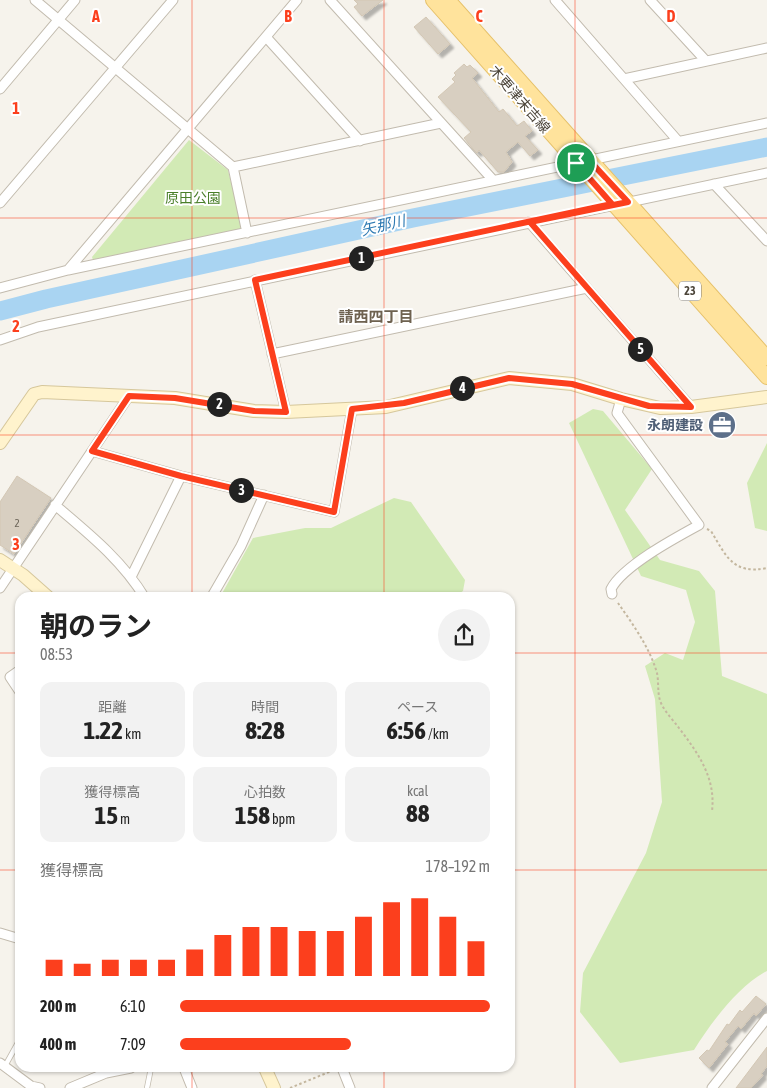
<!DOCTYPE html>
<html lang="ja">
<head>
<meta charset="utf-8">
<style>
	:root { --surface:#fff; --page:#f2f2f2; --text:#222; --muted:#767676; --accent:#fc3f1d }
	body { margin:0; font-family:"Asap Condensed","Noto Sans JP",sans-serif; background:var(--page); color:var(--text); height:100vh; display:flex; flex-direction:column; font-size:19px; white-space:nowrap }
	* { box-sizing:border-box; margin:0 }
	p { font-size:16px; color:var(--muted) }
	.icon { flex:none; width:28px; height:28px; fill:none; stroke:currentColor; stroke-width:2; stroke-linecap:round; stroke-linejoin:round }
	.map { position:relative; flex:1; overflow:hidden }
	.sheet { position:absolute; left:15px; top:592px; width:500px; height:480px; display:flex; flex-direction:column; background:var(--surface); border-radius:15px; box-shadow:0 1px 4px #0004 }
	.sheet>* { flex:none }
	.pin { position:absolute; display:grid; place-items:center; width:42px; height:42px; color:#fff; margin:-21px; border:2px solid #fff; border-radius:50%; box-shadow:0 1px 5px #0007 }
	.km { position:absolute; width:25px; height:25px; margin:-12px; border-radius:50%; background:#222; color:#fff; font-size:14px; line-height:25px; text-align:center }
	.round { display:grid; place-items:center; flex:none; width:52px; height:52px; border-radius:26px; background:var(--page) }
	.overview { display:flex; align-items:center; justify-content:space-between; height:85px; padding:0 25px }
	h1 { font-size:28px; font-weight:700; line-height:38px }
	.metrics { display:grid; grid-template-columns:repeat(3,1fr); gap:8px; height:85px; padding:5px 25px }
	.metrics div { display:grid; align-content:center; border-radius:12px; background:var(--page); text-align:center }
	.metrics b { font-size:25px; font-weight:700 }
	.metrics small { font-size:14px; font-weight:400 }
	.metrics p { font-size:14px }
	.chart { height:140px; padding:10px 25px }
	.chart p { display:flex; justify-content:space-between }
	.chart svg { width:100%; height:90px; margin-top:5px; stroke:var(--accent); stroke-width:6 }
	ul { padding:0 25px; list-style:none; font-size:16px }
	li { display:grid; grid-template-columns:80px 60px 1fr; align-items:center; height:38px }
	li i { height:12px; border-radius:6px; background:var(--accent) }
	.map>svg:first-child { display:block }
	.green { fill:#d2eab5 }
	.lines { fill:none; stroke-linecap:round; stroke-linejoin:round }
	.river { stroke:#a9d4f2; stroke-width:19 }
	.building { fill:#d8cfc1; stroke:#d3c7b4; filter:url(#shadow) }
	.lane-casing { stroke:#c2bbae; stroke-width:6 }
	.street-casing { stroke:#c2bbae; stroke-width:11 }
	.secondary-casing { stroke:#d6c79b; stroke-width:14 }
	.primary-casing { stroke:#e6c16a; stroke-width:16 }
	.path { stroke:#c4b79f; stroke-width:2; stroke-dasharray:2.5 2.5; stroke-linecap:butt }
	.lane { stroke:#fff; stroke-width:4.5 }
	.street { stroke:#fff; stroke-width:9 }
	.secondary { stroke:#fff3cd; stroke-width:12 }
	.primary { stroke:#ffe39c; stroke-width:14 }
	.route-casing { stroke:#fff; stroke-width:10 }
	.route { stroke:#fc3f1d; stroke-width:6 }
	.grid { fill:none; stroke:#fc3f1d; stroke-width:1; stroke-opacity:0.55 }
	.labels { text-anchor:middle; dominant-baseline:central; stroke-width:4; stroke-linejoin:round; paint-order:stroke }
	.number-label { font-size:11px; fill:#6e675b }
	.shield { fill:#fff; stroke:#817c74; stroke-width:1 }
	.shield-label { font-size:12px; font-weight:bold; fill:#4b4439 }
	.street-label { font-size:14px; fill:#4b4439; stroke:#fff }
	.park-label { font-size:14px; fill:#4a7f2a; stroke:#fff }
	.service-label { font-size:14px; font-weight:bold; fill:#4e5e75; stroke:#fff; text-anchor:end }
	.water-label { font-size:15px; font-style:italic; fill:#2e7ab2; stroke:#fff }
	.neighbourhood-label { font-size:15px; font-weight:bold; fill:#6e6250; stroke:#fff }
	.grid-label { font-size:16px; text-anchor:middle; font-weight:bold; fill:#fc3f1d; stroke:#fff; stroke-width:4; stroke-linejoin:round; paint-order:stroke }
</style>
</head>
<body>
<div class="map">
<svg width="767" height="1088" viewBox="0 0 767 1088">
	<defs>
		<filter id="shadow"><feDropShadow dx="4" dy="4" stdDeviation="1" flood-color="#0004"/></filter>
	</defs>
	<rect width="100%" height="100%" fill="#f6f3ec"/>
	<path class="green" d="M189,140l39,30 14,57 -4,4 -145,29 -1,-3z
		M593,409l10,2 49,58 -27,41 35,50 39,11 16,20 7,85 45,18v277c-28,14 -57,53 -73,79l-74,13 -40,-51 3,-39 63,-120 16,-51 -7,-103 -10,-33 20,-13 18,7 12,-38 -9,-32 -45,-14 -72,-153z
		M767,443v88l-12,-3 -8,-45z
		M394,498l17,4 54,78 -2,11 -9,6h-234l33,-59 52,-10h26z"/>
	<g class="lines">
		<path class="river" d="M0,311l46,-12 367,-81 354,-71"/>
	</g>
	<path class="building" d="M354,0h29l-21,16 -8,-9 4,-3z
		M426,17l24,27 -12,10 -24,-27z
		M464,64l3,3 3,-2 8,8 -6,5 27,34 4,-3 14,17 7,-5 8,10 -7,5 13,14 -8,6 -12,-14 -12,10 6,10 -8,10h-6l-19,-22 -2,3 -4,-4 -9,-11 7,-6 -33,-35 17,-15 -3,-3 4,-4 -2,-2z
		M17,476l34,22 -37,56 -14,-9v-43z
		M756,996l10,8 -10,12 -2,-3 -13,16 -3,-3 -13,16 3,2 -19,24 -10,-10 8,-8 2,1 18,-27 2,1 11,-15 2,2z
		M767,1047v19l-6,8 2,1 -12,13h-15z"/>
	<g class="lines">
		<defs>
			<path id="lane" d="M5,1066l15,-27
				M147,1088l4,-20"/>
			<path id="street" d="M35,0l198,167 14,66
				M330,0l163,180
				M555,0l123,141
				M650,0l56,61
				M266,37l94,104
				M624,79l143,-31
				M0,89l75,-89
				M233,167l208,-44
				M714,184l53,57
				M0,203l173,-203
				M529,222l162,185
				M68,270l229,-270
				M255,280l31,132
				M0,288l68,-18 699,-147
				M0,340l38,-13 729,-154
				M272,354l315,-66
				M92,451l89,25 153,36 18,-103
				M55,505c33,28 67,55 90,93
				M131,577l50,-101
				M0,588l129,-192
				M612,594l-1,-5c12,-23 64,-51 88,-64l-82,-112 4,-14
				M211,598l30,-52 23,-51
				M20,670l-10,7 10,15
				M0,933l20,6
				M0,1063l31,23 9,2
				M184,1068l8,20
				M342,1068l8,20
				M70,1088l36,-15 25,-5
				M712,1088l55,-70"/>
			<path id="secondary" d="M0,443l34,-49 8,-2 133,6 79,13 32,1 100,-5 123,-29 63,6 49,15 39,9 31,-1 76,-10
				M0,560l23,15 26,23
				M265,1068l9,20"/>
			<path id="primary" d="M433,0l334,377
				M448,0l319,358"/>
		</defs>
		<use href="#lane" class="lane-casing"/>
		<use href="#street" class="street-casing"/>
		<use href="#secondary" class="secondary-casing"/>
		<use href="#primary" class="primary-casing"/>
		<path class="path" d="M707,529l4,2c15,25 22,44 56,37
			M618,603c14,20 32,45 39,70 2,10 0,21 4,30 4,9 12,17 18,25 19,25 37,50 33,83
			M290,1088l44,-18"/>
		<use href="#lane" class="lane"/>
		<use href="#street" class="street"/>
		<use href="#secondary" class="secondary"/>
		<use href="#primary" class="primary"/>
	</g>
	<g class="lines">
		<defs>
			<path id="route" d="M576,163l36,41c-119,26 -238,51 -357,76l31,132 -32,-1 -79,-13 -46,-2 -37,55 89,25 153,36 18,-103 52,-6 105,-25 63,6 77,22 42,1 -161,-185 98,-20 -39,-42 -13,3"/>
		</defs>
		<use href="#route" class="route-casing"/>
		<use href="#route" class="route"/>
	</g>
	<path class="grid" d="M192,0v598M384,0v598M575,0v1088M0,218h767M0,435h767M0,653h20M510,653h257M0,870h20M510,870h257M192,1068v20M384,1068v20"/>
	<defs>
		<symbol id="office-disc" viewBox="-11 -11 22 22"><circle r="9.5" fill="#5c6f8a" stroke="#fff"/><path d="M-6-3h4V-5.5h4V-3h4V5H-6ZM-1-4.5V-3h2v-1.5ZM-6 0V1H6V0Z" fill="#fff"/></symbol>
	</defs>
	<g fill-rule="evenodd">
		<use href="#office-disc" x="706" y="409" width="32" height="32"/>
	</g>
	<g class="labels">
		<g class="number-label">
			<text x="17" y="523">2</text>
		</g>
		<rect class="shield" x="679" y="281.5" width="22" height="19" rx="4"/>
		<g class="shield-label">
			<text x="690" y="291">23</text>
		</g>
		<g class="street-label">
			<text transform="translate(520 99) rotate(49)">木更津末吉線</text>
		</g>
		<g class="park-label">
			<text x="193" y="198">原田公園</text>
		</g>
		<g class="service-label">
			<text x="703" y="425">永朗建設</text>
		</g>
		<g class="water-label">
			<text transform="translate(383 225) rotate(-13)">矢那川</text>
		</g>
		<g class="neighbourhood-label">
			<text x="376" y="316">請西四丁目</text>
		</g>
	</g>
	<g class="grid-label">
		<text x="96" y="22">A</text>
		<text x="288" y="22">B</text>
		<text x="479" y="22">C</text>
		<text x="671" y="22">D</text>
		<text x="16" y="114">1</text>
		<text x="16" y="332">2</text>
		<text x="16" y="550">3</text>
	</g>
</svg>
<div class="pin" style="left:576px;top:163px;background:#1e9e55"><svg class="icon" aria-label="arrive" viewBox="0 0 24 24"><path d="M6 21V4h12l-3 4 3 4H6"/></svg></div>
<b class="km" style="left:361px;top:258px">1</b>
<b class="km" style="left:219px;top:404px">2</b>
<b class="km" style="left:241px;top:490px">3</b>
<b class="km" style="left:462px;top:388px">4</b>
<b class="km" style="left:640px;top:349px">5</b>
<section class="sheet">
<div class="overview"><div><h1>朝のラン</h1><p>08:53</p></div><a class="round"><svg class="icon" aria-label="share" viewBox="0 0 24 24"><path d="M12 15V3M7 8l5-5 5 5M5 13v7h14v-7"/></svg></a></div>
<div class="metrics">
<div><p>距離</p><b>1.22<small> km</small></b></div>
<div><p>時間</p><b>8:28</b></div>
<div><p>ペース</p><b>6:56<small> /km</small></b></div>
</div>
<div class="metrics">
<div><p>獲得標高</p><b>15<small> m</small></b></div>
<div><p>心拍数</p><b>158<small> bpm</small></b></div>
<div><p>kcal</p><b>88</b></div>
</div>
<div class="chart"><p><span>獲得標高</span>178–192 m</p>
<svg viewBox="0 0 160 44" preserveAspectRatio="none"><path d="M5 44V36M15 44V38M25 44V36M35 44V36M45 44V36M55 44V31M65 44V24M75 44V20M85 44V20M95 44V22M105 44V22M115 44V15M125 44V8M135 44V6M145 44V15M155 44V27"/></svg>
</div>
<ul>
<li><b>200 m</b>6:10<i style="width:100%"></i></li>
<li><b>400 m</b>7:09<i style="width:55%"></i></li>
</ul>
</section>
</div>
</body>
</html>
